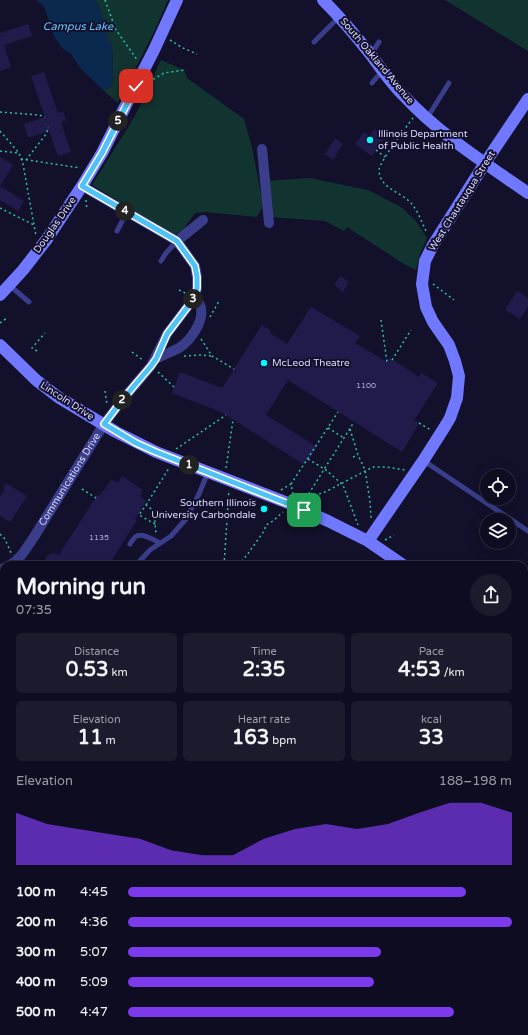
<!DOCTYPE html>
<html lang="en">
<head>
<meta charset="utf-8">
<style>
	:root { --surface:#0e0c20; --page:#1c1a2d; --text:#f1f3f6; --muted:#9b9ba5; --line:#2e2c3e; --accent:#7c3aed }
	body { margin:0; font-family:"Varela Round",sans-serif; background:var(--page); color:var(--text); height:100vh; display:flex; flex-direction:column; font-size:15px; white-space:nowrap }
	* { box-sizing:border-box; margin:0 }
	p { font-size:13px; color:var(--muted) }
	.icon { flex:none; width:22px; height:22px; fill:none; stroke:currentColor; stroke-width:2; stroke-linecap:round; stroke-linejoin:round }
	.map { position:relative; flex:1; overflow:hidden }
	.sheet { position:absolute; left:0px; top:561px; width:528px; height:474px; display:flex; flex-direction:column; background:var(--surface); border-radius:12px 12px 0 0; box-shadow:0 4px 16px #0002,0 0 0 1px var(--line) }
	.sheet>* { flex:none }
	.fabs { position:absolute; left:480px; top:469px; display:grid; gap:8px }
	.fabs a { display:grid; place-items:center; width:36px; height:36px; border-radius:50%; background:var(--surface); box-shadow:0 4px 16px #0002,0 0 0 1px var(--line); font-size:20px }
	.pin { position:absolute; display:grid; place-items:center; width:34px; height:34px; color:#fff; margin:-17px; border-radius:8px; box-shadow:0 2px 6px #0006 }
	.km { position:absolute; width:20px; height:20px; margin:-10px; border-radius:50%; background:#222; color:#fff; font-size:11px; line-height:20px; text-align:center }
	.round { display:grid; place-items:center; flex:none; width:42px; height:42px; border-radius:21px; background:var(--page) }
	.headline { display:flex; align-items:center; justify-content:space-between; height:68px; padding:0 16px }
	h1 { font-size:22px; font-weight:700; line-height:30px }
	.metrics { display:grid; grid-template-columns:repeat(3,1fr); gap:6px; height:68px; padding:4px 16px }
	.metrics div { display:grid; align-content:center; border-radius:6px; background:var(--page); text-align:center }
	.metrics b { font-size:20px; font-weight:700 }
	.metrics small { font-size:11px; font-weight:400 }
	.metrics p { font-size:11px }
	.chart { height:112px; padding:8px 16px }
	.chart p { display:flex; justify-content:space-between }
	.chart svg { width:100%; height:72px; margin-top:4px; fill:var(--accent); opacity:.7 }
	ul { padding:0 16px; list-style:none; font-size:13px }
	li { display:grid; grid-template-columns:64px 48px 1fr; align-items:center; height:30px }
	li i { height:10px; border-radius:5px; background:var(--accent) }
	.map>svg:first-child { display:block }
	.green { fill:#123430 }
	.water { fill:#0b294e }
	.building { fill:#211b4c }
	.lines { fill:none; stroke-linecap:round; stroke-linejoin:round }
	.path { stroke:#2cbfaa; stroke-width:1.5; stroke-dasharray:2 3; stroke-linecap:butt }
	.lane { stroke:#393d8a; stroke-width:5 }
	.street { stroke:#393d8a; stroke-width:10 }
	.secondary { stroke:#7078ff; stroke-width:12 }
	.route-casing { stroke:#fff; stroke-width:8 }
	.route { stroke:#4fc3f7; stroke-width:5 }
	.poi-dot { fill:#05fbff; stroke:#12102a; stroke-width:1.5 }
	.labels { text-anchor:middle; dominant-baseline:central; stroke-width:4; stroke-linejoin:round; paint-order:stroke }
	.number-label { font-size:8px; fill:#acaad2 }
	.street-label { font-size:10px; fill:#dad9ff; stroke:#12102a }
	.poi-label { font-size:10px; fill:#dad9ff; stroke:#12102a; text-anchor:start }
	.water-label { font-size:11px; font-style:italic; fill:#67c5ff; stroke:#12102a }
</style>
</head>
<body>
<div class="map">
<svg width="528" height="1035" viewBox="0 0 528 1035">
	<rect width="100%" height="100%" fill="#12102a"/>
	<path class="green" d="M95,0h73l-15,34 -35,69 -15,-13 9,-3 1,-13 -1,-28 -5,-11 -7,-26z
		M445,0h83v51z
		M161,60l23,10 3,8 57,41 8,28 11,58 -6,12 -52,-5 -10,1 -12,17 -9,5 -82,-50 43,-69z
		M310,178l58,12 33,17 15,14 11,17 -7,16 -4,16 -12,-6 -57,-37 -3,4 -19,-10 -57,-4 -3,-36z
		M524,843l4,3v77l-4,7z
		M0,907l4,2v37l-4,6z
		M4,947v58l-4,-2v-48z
		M45,1031h63l-3,4h-53z
		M203,1031h46l1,4h-57z"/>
	<path class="water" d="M36,0h59l5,9 7,26 5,11 1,28 -1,13 -9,3 -22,-21 -10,-15 -9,-6 -8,-12 -10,-30z"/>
	<path class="building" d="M28,24l4,12 -28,9 7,22 -11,4v-38z
		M44,72l14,41 5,-2 3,10 -5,1 10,30 -13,4 -9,-25 -21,7 -4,-14 21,-7 -14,-41z
		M374,129l11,8 -13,19 -17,-12 9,-12 5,4z
		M335,138l8,6 -10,16 -8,-6z
		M0,157l13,8 -13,21 24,15 -6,10 -18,-11z
		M340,276l9,6 -6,10 -9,-7z
		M517,291l11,7v9l-8,12 -15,-9z
		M311,307l49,29 -5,7 32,19 3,-4 29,19 2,-4 17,10 -24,37 5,3 -17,29 -114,-72 -22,35 51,32 -11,17 -2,-1 -1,1 -80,-51 -51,-20 8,-21 42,16 40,-63 9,6 -1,2 17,11z
		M122,476l21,14 -3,6 6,5 -11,19h2l-28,45h-65l2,-8 4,-3 6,-1 3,2 38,-60 2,1 13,-17 6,4z
		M6,483l21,13 -17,26 -10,-6v-19l5,-7 -2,-2z"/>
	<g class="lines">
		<path class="path" d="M105,0l11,30 22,31
			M170,40l13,8 14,6
			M149,82l15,-9 20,-3
			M0,112l39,3 6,2
			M413,118c-7,9 -33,43 -34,52 0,18 22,22 32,33 7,8 11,20 16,30
			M0,131l19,22 4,11 13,72
			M376,150l9,7
			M0,151l18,2
			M21,159l59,9
			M26,160l21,-27 1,-6
			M86,200l1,10
			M0,208l34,17
			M433,284l21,16
			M179,290l8,4
			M210,317l9,-16
			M381,320l6,42
			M0,323l7,-5
			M201,339l11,17 22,13
			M37,351l-5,-3 13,-15
			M132,352l12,9
			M184,356l17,-1 11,1
			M392,360l19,-30
			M158,372l16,15
			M105,391l2,14
			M419,423l12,7
			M328,428l16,10
			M350,429l8,26 7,15 5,31 1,17
			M176,449l50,-34
			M353,457l5,-2
			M308,459l18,11 17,15 15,40
			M226,468l7,-48
			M82,489l14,9
			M281,490l10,-6
			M293,494l-2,-10 47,-72
			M306,498l48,-76
			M305,499l20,-7 48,-25h13l19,3
			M146,505l23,-37
			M155,524l-16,-9 7,-10 8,6 2,23
			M0,534l5,5 6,14
			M385,540l9,-5
			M34,564l1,1
			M224,565l5,-75
			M238,565l9,-10 17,-24 2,-6 7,-4 10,-9
			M0,730l4,-15
			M0,737l4,2
			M0,759l4,-3
			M0,906l4,2
			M0,953l4,-7
			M524,970l4,-2
			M0,975l4,3
			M524,981l4,3
			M524,1006l4,1
			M474,1031l2,4
			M185,1035l11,-4
			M450,1035l2,-4"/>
		<path class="lane" d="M314,42l25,-25
			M371,54l8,-12
			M372,83l10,-12
			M427,118l22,-35
			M117,231l10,-19
			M161,261l5,-8 11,-12
			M9,285l20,17
			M424,461l104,70
			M130,544c2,-3 4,-7 7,-8 6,-3 17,4 23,7
			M136,565l14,-15 21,-14 15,-17 13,-25 9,-22
			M263,1031l3,4
			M165,1035l3,-4
			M285,1035l3,-4"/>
		<g class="street">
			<path d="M262,149l7,74"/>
			<path d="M177,241l26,-21"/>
			<path d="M156,359c7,-4 15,-7 23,-11 11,-7 25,-26 22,-40 -1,-4 -4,-8 -6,-11"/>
			<path id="s1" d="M10,565c11,-6 17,-18 24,-28l70,-113 19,-25 28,-33 16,-32 28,-37 2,-9v-11l-2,-11 -18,-25 -95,-55"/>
			<path d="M0,571l4,-3"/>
			<path d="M0,652l4,3"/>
		</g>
		<path class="secondary" d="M323,0c17,17 33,36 48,55 10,14 20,28 32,40 36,39 82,68 125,98
			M0,295l23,-25 24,-31 35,-53 20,-33 34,-68 18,-35 23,-50
			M0,345l36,35 22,17 58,35 40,20 132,51 40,18 40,20 35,24
			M368,541l55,-80 21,-33 6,-10 7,-20 2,-22 -4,-15 -6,-16 -16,-23 -7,-15 -4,-23 3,-23 8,-16 52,-82 43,-64
			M524,684l4,5
			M526,1035l2,-3"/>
	</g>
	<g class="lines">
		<defs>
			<path id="route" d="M136,86l-34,67 -20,33 95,55 18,25 2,11v11l-2,9 -28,37 -11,25 -5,7 -28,33 -19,25 32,19 20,9 148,58"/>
		</defs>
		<use href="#route" class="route-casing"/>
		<use href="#route" class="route"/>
	</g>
	<g class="poi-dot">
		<circle cx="370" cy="140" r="4"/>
		<circle cx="264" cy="363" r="4"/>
		<circle cx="264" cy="509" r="4"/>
	</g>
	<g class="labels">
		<g class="number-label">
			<text x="366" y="385">1100</text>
			<text x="99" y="537">1135</text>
		</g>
		<g class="street-label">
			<text transform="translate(377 61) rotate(50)">South Oakland Avenue</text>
			<text transform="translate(462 201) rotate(-58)">West Chautauqua Street</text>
			<text transform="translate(55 225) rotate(-55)">Douglas Drive</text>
			<text transform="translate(67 401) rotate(33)">Lincoln Drive</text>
			<text stroke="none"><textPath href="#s1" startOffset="105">Communications Drive</textPath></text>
		</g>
		<g class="poi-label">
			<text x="378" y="134">Illinois Department<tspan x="378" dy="12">of Public Health</tspan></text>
			<text x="272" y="363">McLeod Theatre</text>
			<text x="256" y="503" text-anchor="end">Southern Illinois<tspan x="256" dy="12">University Carbondale</tspan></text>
		</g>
		<g class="water-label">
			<text x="78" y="26">Campus Lake</text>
		</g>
	</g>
</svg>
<div class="fabs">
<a><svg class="icon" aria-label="locate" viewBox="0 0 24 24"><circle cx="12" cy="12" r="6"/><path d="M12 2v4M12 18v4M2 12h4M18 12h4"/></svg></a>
<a><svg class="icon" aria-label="layers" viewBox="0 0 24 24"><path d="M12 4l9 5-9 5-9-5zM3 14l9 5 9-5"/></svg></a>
</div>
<div class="pin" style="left:304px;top:510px;background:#1e9e55"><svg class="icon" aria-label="arrive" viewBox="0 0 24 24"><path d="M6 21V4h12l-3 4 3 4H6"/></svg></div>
<div class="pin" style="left:136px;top:86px;background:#d93025"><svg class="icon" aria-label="check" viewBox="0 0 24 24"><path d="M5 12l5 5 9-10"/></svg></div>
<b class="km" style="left:189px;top:465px">1</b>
<b class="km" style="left:122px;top:400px">2</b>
<b class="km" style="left:193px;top:299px">3</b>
<b class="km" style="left:125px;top:211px">4</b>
<b class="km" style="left:118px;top:121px">5</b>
<section class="sheet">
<div class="headline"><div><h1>Morning run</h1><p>07:35</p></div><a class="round"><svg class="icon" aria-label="share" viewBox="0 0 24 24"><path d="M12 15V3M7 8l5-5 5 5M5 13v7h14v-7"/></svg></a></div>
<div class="metrics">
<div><p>Distance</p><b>0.53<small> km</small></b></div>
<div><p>Time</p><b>2:35</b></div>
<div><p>Pace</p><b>4:53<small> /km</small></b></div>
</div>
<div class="metrics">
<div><p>Elevation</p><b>11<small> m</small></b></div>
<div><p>Heart rate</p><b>163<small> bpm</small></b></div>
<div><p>kcal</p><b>33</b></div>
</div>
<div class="chart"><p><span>Elevation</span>188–198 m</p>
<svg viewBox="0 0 160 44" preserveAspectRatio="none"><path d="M0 44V12L10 19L20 22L30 25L40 28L50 35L60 38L70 38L80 28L90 22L100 19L110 22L120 19L130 12L140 6L150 6L160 12V44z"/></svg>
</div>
<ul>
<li><b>100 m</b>4:45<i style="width:88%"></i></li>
<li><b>200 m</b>4:36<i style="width:100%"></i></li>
<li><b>300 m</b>5:07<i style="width:66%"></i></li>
<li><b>400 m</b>5:09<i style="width:64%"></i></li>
<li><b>500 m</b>4:47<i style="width:85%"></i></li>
</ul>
</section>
</div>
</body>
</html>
